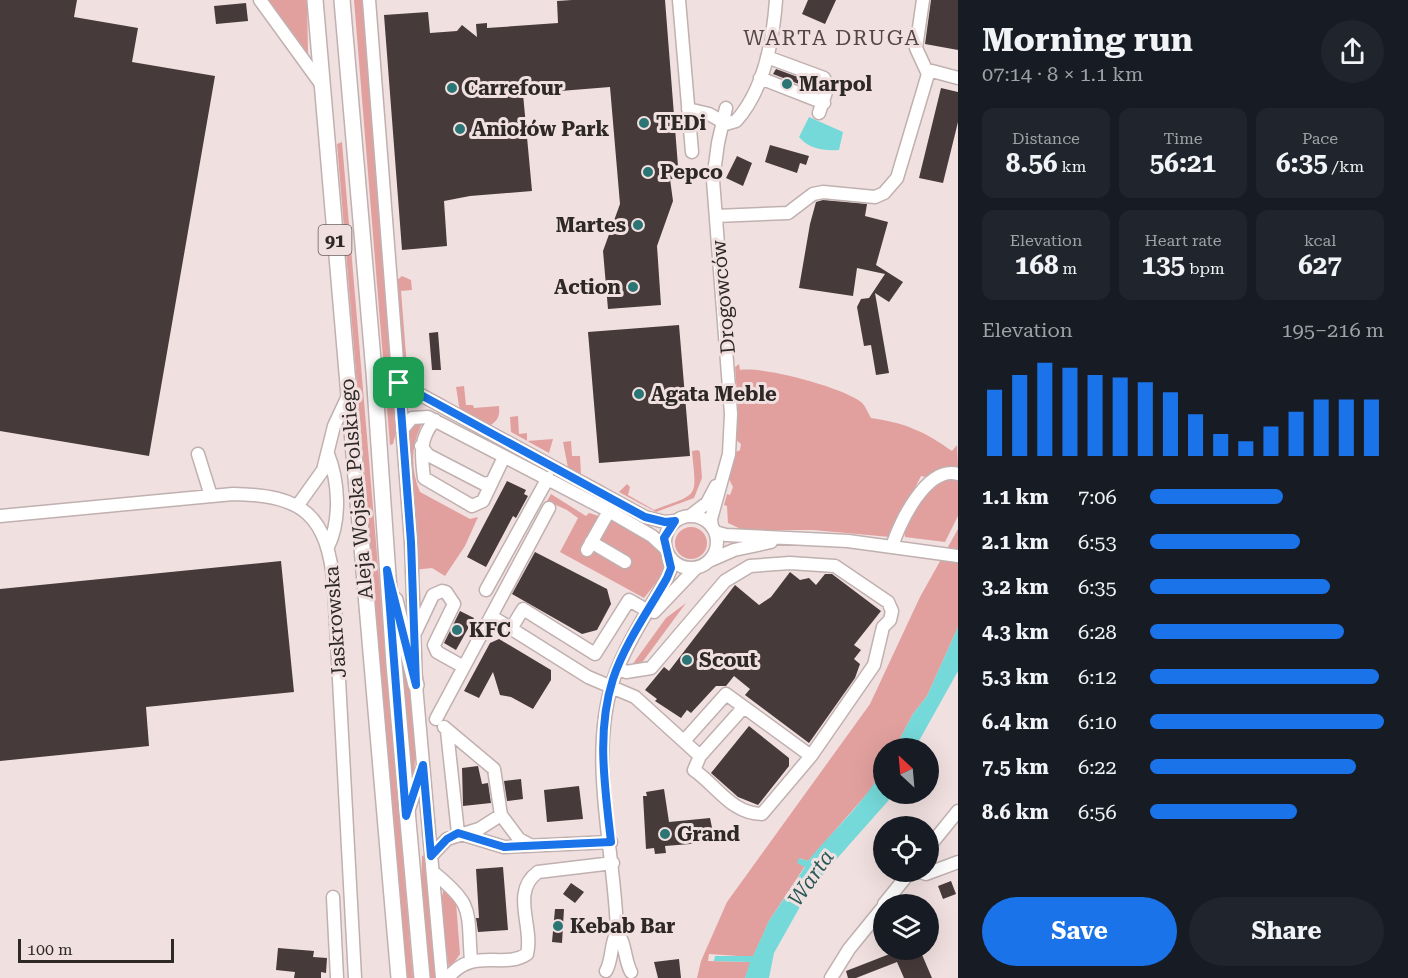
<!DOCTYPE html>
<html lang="en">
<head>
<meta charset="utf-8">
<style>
	:root { --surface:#171b24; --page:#20242c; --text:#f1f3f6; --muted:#9ea1a6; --accent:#1a73e8 }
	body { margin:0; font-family:"Roboto Serif",serif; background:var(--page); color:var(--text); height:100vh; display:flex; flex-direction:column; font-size:22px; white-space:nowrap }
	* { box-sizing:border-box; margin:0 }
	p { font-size:20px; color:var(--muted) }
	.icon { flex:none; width:33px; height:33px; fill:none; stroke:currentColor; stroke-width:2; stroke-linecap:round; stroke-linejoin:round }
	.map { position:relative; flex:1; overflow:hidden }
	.side { display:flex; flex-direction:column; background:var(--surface); width:450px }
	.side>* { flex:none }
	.needle { width:39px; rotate:334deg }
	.tools { position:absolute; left:873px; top:738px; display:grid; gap:12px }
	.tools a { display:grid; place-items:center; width:66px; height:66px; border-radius:50%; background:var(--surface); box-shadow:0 6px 24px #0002; font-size:30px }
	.scale { position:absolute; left:18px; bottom:15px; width:156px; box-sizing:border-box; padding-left:6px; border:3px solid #2e2827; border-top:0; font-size:16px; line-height:21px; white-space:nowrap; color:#2e2827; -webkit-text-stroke:4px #f1e0e0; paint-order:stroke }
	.pin { position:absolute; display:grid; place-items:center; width:51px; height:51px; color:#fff; margin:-26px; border-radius:12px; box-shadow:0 3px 9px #0006 }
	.round { display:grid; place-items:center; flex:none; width:63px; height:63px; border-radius:32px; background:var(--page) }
	.headline { display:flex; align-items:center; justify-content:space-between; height:102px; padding:0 24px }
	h1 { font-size:33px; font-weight:700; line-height:45px }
	.stats { display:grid; grid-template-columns:repeat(3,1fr); gap:9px; height:102px; padding:6px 24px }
	.stats div { display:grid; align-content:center; border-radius:12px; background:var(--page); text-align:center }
	.stats b { font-size:26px; font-weight:700 }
	.stats small { font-size:16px; font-weight:400 }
	.stats p { font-size:16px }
	.chart { height:168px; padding:12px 24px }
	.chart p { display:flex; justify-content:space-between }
	.chart svg { width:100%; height:108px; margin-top:6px; stroke:var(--accent); stroke-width:6 }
	.action { display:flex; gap:12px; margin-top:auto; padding:12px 24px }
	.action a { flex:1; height:69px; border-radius:36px; background:var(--accent); color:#fff; font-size:24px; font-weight:700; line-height:69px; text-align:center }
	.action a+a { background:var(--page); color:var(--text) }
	ul { padding:0 24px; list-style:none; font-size:20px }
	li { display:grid; grid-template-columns:96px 72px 1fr; align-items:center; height:45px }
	li i { height:15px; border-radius:8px; background:var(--accent) }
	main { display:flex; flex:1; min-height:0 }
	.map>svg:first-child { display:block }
	.green { fill:#e1a09e }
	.water { fill:#75d9d9 }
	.building { fill:#473a3a }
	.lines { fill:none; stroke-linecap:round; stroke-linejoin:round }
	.minor-casing { stroke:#c0b0af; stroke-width:15 }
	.major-casing { stroke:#c0b0af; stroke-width:18 }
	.minor { stroke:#fff; stroke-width:12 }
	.major { stroke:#fff; stroke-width:15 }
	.route-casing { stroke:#fff; stroke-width:12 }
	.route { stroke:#1a73e8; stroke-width:8 }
	.poi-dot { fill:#2b7575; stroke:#f1e0e0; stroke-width:2 }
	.labels { text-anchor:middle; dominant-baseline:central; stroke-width:6; stroke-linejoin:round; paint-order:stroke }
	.shield { fill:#f1e0e0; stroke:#685f5e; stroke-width:1.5 }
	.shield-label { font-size:18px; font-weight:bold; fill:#2e2827 }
	.poi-label { font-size:20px; font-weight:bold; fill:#2e2827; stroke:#f1e0e0; text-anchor:start }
	.street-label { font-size:20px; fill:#2e2827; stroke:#f1e0e0 }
	.neighbourhood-label { font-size:21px; letter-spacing:1.5px; fill:#544747; stroke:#f1e0e0 }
	.water-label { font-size:21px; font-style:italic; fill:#2b5858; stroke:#f1e0e0 }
</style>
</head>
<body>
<main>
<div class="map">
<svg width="958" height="978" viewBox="0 0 958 978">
	<rect width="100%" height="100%" fill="#f1e0e0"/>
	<path class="green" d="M267,0h40l1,54z
		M354,0h8l6,44 29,384 -4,16 -3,1z
		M342,142l71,836h-6l-4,-40 -66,-794z
		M402,276l9,4 1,10 -11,1 7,89 38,20 -3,3 -38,-23 -9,-99z
		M739,364l1,6c23,-4 102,17 121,32 4,3 7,11 10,16 34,5 53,13 81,33l5,-6 1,22 -20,2 -13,8 -4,-1 -31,61 -77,-7h-70l-15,-7 -1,-17 -3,-1 3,-11 3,1 3,-8 -4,-8 5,-26 6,-3 1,-6 -5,-4 2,-32 -3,-41z
		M464,386l2,19h7l1,3 25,-2c1,10 -1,15 -10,20l-29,-14 -4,-25z
		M518,416l1,18 8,-1v8l26,-2 -4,14 -38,-21 -1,-15z
		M416,422h7c-12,22 -13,47 -3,70l50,27 8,-2 -13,29 -20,30 -13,-8 -19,2 -5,-135z
		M571,441l1,15h8l1,18 23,12 -4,3 -31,-16 -6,-31z
		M698,450l2,2 2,26 -8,20 -38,14 -37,-20 8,-8 3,3 -2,8 26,15c47,-17 42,-12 38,-59z
		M958,479v37l-13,26 -40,-5c-4,-14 23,-47 34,-57z
		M551,494l35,22 3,-3c29,9 76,21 77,57l-22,28 -84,-46 18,-34 -11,-8 -20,-9z
		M675 543a16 16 0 1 1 32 0a16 16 0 1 1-32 0Z
		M958,529v98l-31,69 -14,18 -18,34h-11l-1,21 -9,17 -66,75 -9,-3 6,8 -36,55 -16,36 -44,-3 -1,7 43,1 -6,16h-48l4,-17 26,-59 143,-198 50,-107z
		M686,603l-45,61 -9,1 34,-47z
		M401,645c11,46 19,97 11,144z
		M425,855l11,123h-6l-9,-87 1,-35z
		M444,888l12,14 4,52 -11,16 -8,-70z"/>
	<path class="water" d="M809,117l34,15 -4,18c-15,1 -30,-1 -40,-13z
		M958,627v44l-43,77h-20l18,-34 14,-18z
		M883,769l1,25h8l-4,7 -78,88 -36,64 -5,25h-24l5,-16 -36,-1 1,-5h38l16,-35 36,-54 -8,-4 2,-5 9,3c25,-31 56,-57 75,-92z"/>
	<path class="building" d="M0,0h77l-3,17 64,11 -6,34 83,14 -66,380 -149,-25z
		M572,0h93l14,179h-9l3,22 -16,45 4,59 -53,4 -5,-58 17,-47 -10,-117 -87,7 9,97 -62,5 -26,5 3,45 -45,4 -18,-235 44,-3 2,21 27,-2 5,-6 15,12 -1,-13 11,-1v5l71,-5 -1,-22z
		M808,0h28l-11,24 -23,-10z
		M931,0h27v50l-33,-6z
		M246,3l2,18 -32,3 -2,-18z
		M776,69l30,11 -2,6 -31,-12z
		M941,88l17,4v30l-15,61 -24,-5z
		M770,145l39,11 -3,9 -6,-2 -3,10 -32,-11z
		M737,156l15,7 -9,23 -17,-8z
		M823,200l44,4 -2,12 23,6 -12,43 27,17 -14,20 -14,-9 14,80 -13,2 -5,-30 -7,1 -7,-39 4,-8 8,-1 16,-24 -28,-6 -4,28 -54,-8 11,-64 6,-22z
		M679,325l11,131 -91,7 -11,-131z
		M438,332l3,38h-9l-3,-37z
		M507,481l19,9 -2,4 4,2 -12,22 -3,-2 -27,51 -19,-10z
		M535,552l72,37 4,15 -14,26 -15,4 -70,-40z
		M281,561l13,131 -148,15 3,39 -149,15v-172z
		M790,572l10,8 9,-2 7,7 9,-11h7l49,37 -27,34 7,5 -7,9 6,5 -5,14 -46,65 -64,-48 5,-6 -16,-13 -8,10h-10l-25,27 -4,-3 -6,8 -26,-17 2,-2 -12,-9 19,-23 5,4 66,-86 24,20 12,-8z
		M460,611l14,7 -18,32 -12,-7z
		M499,639l52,31v10l-18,29 -22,-12 -11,-2 -7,-23 -14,26 -15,-7 26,-48z
		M749,726l40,32v8l-31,39 -20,-8 -27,-24z
		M478,766l4,18 6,-1 3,20 -28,3 -1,-38z
		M521,779l2,20 -16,2 -3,-20z
		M579,786l4,33 -36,3 -3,-32z
		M664,789l5,33 41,-4 5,24 -50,4 1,7 -11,1 -1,-6 -8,1 -3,-53h4l-1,-4z
		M503,867l5,63 -30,2 -2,-14h3l-3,-49z
		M951,881l5,13 -13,5 -5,-13z
		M571,883l13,9 -9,11 -12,-9z
		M555,909h9l-2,34 -10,-1z
		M278,948l36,3 -1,6 14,1 -1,15 -5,-1v6h-27l1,-6 -19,-2z
		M900,950h20l12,28h-28l-7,-16 -41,16h-8l-2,-7z
		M679,959l2,19h-23l-4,-16z"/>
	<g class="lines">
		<defs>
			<path id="minor" d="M260,0l61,84
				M369,0l42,542 5,143 26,293
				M679,0l13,152
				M923,0l-7,48 12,26
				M767,57l57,21 4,8 -9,27
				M760,78l64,25
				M688,109l21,5 14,8
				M722,125l14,-4c28,-31 37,-80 40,-121
				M716,216l72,-3 25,-19 10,-2 52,5 9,-4 13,-15 31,-104 4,-3 26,7
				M399,383l246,134 20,5 10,-1
				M435,420c-16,18 -14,35 -11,58l48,28 11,-5 21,-44
				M402,430l10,-12 16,-1 181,94 43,25 13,12
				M421,446l7,9 56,29 8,-2
				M198,454l13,42
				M328,454c11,28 13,66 0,93
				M298,505l25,-35 11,-44 14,-30
				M665 542a26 26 0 1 1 52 0a26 26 0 1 1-52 0Z
				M0,516l233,-22c71,1 94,21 101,92l21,392
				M690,516l17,-13 9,-17
				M712,527l-1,-8 18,-65 2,-40 -18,-234 5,-37 8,-35
				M715,532l11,3 122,6 110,15
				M591,542l34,20
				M892,547c7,-24 35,-82 66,-73
				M587,550l22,-39
				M711,560l23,-10 37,-8
				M486,590l62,-112
				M654,612l41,-43
				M491,616l97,61 47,20 65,59 -6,14c23,16 38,44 68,44l49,-58 63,-91 9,-38 7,-7 2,-9 -4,-9 -53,-36 -45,-3 -40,3 -25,15 -74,87 -25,4 -8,-4
				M511,629l12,-20 72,45 34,-54 19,11
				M416,631l17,-36 9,-4 4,1 8,12 -20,41 3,7 25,14
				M436,719l113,-211
				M444,727l50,42 7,46 18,24 11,6
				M447,731l11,102 46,14 107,-5
				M684,741l42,-47 85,62
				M700,756l43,-48
				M409,809l13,-40
				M928,848l30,-37
				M431,856l16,-17 32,-10 22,-14
				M433,872c42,34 34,38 38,89
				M920,872l6,2 32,-12
				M333,897l4,81
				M884,904l26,-32
				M617,932c9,11 7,27 14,40
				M606,971c7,-13 4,-27 11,-39 -2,-81 -30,-175 -3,-254 12,-35 35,-68 53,-100l4,-10 -3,-11
				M448,978c25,-32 55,-8 79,-24 7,-27 -17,-62 11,-82l75,-9
				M831,978l18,-29 35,-43"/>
			<path id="major" d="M315,0l84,978
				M342,0l32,372 20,292 28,314
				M395,600l21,85"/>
		</defs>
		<use href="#minor" class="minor-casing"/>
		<use href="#major" class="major-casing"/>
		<use href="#minor" class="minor"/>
		<use href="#major" class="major"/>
	</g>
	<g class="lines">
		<defs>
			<path id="route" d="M399,383l246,134 20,5 10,-1 -11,17 7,30 -4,10c-18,32 -42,65 -54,101 -17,53 -8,108 -2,163l-107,5 -46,-14 -11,6 -16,17 -8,-91 -17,51 -19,-246 29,115 -5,-143z"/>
		</defs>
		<use href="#route" class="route-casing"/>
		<use href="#route" class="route"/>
	</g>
	<g class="poi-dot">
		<circle cx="787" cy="84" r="6"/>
		<circle cx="452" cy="88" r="6"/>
		<circle cx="644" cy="123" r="6"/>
		<circle cx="460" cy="129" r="6"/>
		<circle cx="648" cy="172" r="6"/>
		<circle cx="638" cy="225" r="6"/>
		<circle cx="633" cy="287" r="6"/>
		<circle cx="639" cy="394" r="6"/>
		<circle cx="457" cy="630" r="6"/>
		<circle cx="687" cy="660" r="6"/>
		<circle cx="665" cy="834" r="6"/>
		<circle cx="558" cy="926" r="6"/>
	</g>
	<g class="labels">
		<rect class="shield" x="318.5" y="225" width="33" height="30" rx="4.5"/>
		<g class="shield-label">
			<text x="335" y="240">91</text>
		</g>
		<g class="poi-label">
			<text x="799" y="84">Marpol</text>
			<text x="464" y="88">Carrefour</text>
			<text x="656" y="123">TEDi</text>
			<text x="472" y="129">Aniołów Park</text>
			<text x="660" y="172">Pepco</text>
			<text x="626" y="225" text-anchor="end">Martes</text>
			<text x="621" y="287" text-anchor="end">Action</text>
			<text x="651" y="394">Agata Meble</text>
			<text x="469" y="630">KFC</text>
			<text x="699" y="660">Scout</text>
			<text x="677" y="834">Grand</text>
			<text x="570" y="926">Kebab Bar</text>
		</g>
		<g class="street-label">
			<text transform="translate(723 297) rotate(-95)">Drogowców</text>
			<text transform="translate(356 489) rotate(-95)">Aleja Wojska Polskiego</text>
			<text transform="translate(335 622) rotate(-94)">Jaskrowska</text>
		</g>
		<g class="neighbourhood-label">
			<text x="832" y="38">WARTA DRUGA</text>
		</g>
		<g class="water-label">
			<text transform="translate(811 878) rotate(-55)">Warta</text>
		</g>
	</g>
</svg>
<div class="tools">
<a><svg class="needle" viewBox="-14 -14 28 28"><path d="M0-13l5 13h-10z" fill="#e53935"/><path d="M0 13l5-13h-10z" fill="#9ea1a6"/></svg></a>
<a><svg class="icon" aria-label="locate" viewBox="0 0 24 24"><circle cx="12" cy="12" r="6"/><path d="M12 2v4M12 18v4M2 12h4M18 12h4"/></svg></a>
<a><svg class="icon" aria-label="layers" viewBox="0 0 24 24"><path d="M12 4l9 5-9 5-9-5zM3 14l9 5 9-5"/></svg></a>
</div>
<div class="scale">100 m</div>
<div class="pin" style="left:399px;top:383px;background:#1e9e55"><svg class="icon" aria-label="arrive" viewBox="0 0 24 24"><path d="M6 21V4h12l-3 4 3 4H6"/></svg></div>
</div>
<section class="side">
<div class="headline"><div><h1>Morning run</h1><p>07:14 · 8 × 1.1 km</p></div><a class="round"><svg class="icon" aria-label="share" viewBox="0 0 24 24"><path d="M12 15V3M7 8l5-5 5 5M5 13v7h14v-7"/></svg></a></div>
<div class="stats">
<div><p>Distance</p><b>8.56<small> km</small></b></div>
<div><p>Time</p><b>56:21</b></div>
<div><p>Pace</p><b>6:35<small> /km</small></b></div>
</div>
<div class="stats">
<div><p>Elevation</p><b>168<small> m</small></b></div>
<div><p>Heart rate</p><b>135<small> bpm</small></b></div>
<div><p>kcal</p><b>627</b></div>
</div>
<div class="chart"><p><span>Elevation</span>195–216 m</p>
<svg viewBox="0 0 160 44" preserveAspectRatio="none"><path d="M5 44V17M15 44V11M25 44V6M35 44V8M45 44V11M55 44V12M65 44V14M75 44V18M85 44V27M95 44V35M105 44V38M115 44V32M125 44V26M135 44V21M145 44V21M155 44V21"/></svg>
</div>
<ul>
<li><b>1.1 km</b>7:06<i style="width:57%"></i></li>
<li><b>2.1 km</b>6:53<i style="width:64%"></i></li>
<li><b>3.2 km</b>6:35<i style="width:77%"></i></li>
<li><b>4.3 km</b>6:28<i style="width:83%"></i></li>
<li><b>5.3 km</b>6:12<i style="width:98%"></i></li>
<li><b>6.4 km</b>6:10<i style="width:100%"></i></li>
<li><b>7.5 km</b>6:22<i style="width:88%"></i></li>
<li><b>8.6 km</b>6:56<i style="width:63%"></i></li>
</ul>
<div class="action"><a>Save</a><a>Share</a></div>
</section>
</main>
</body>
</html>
